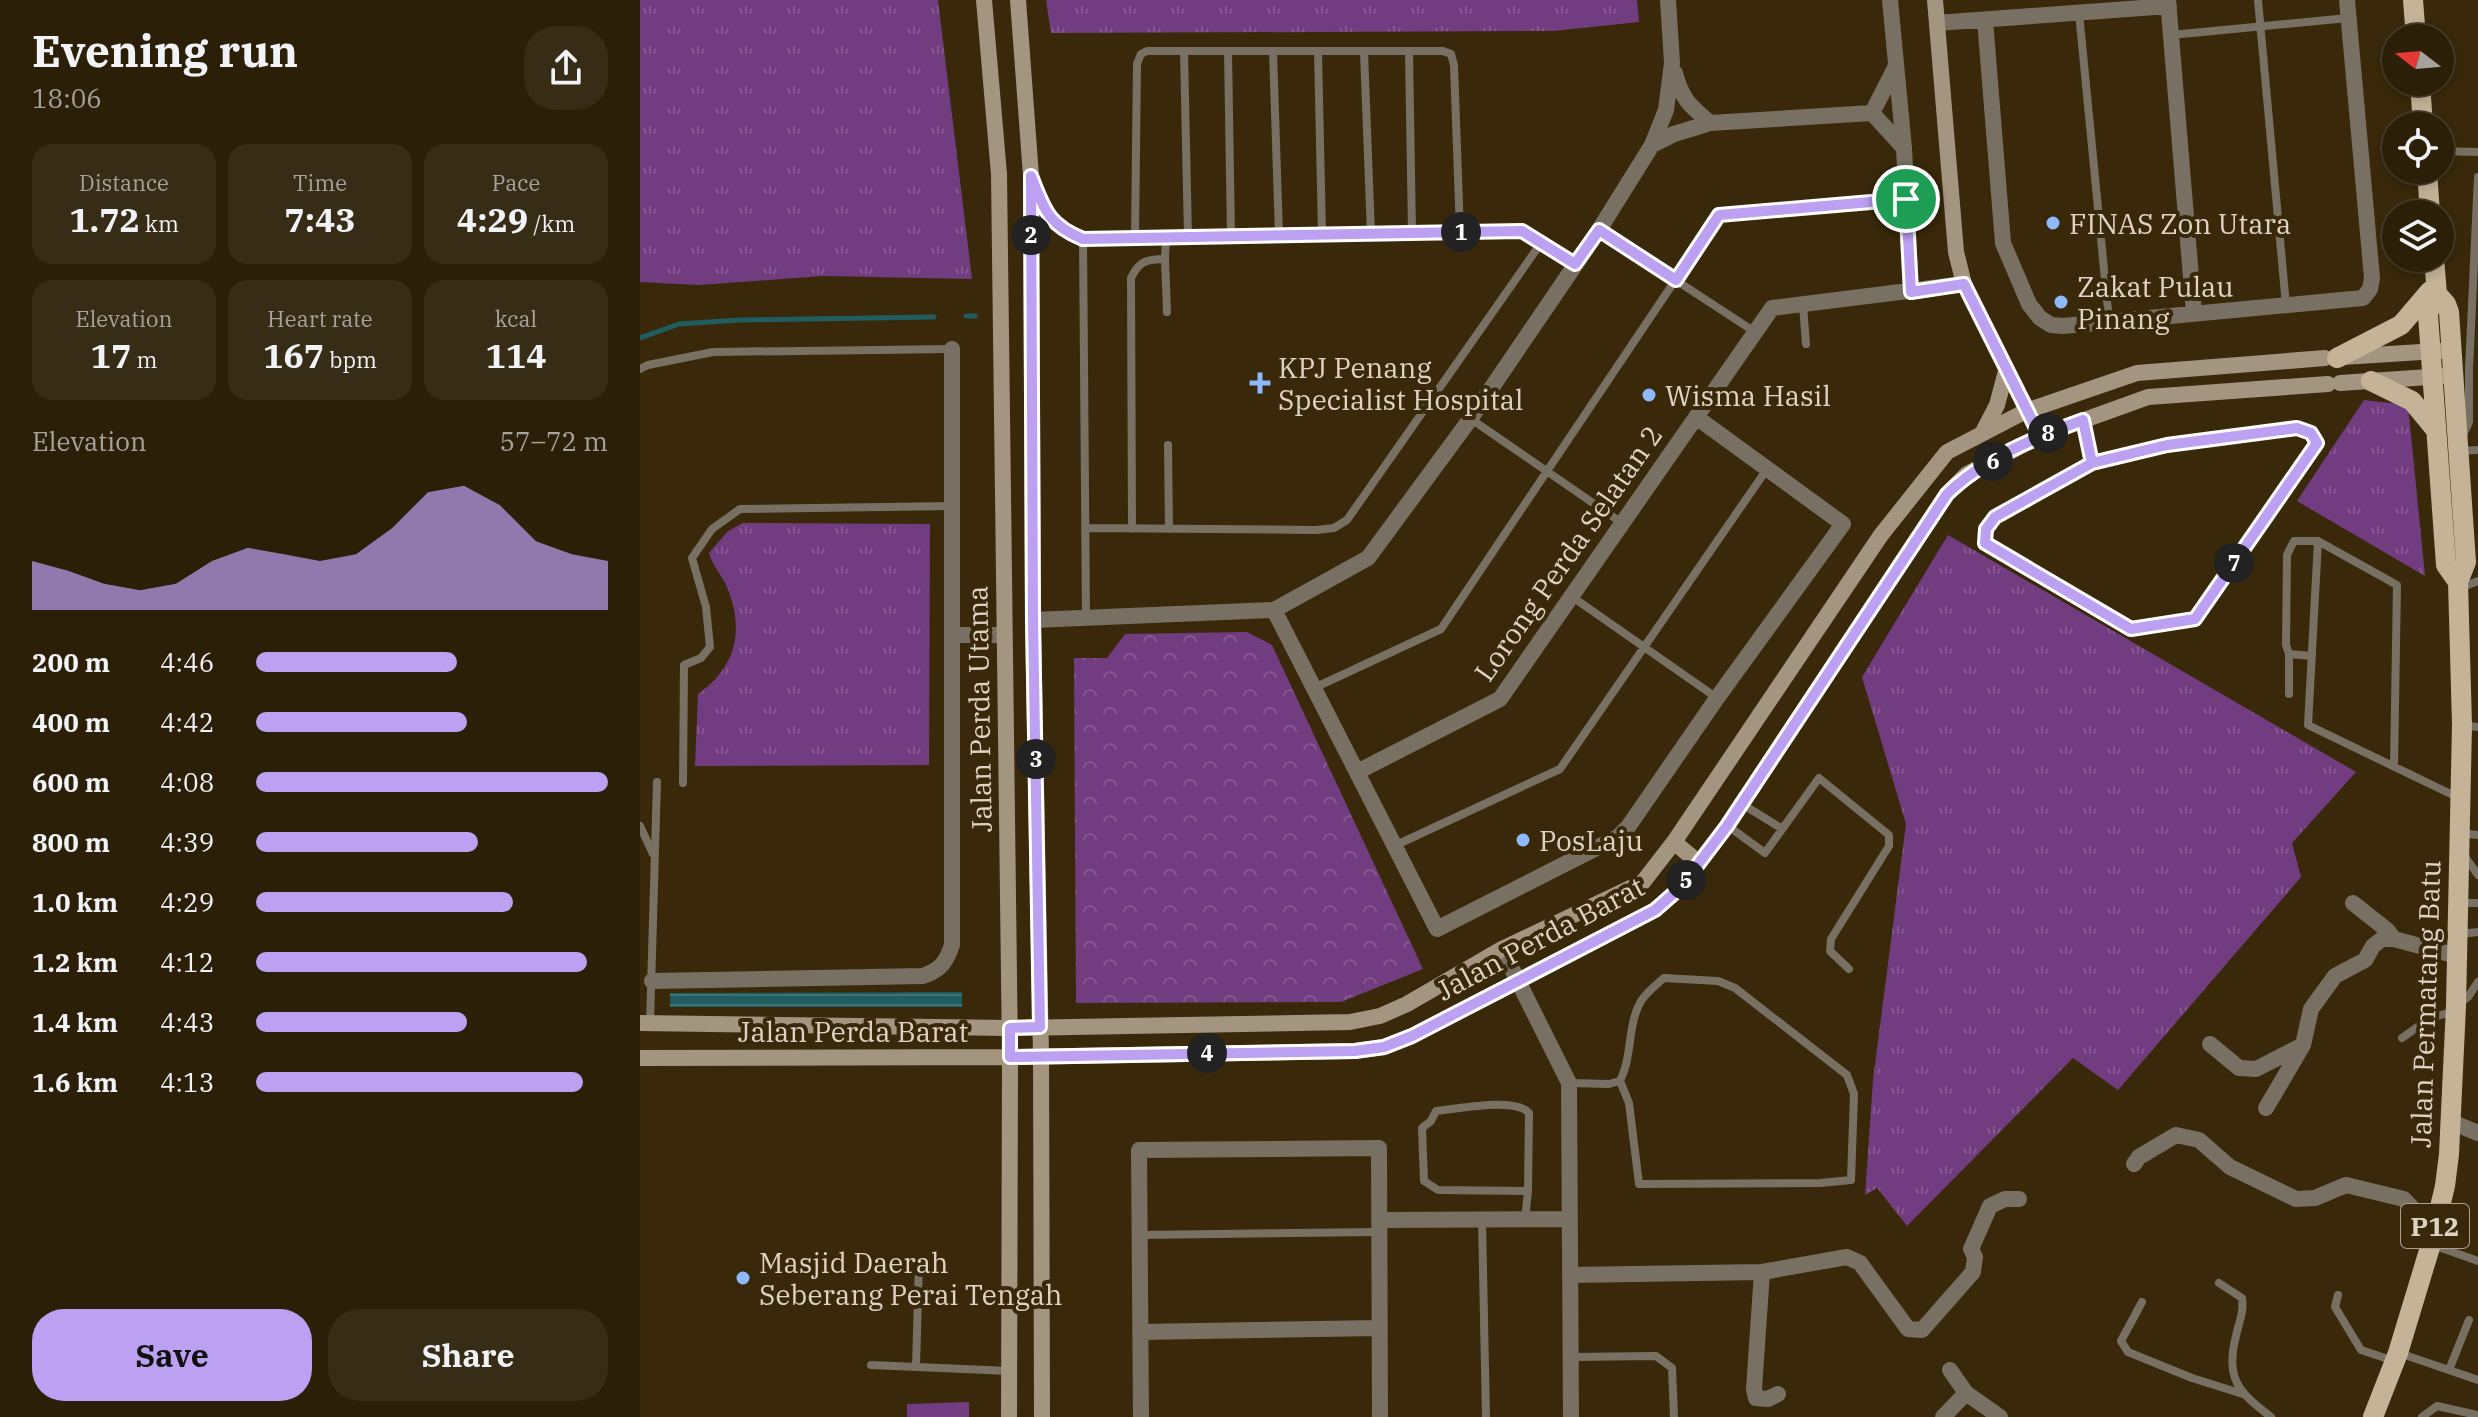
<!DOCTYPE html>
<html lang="en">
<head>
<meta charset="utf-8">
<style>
	:root { --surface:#2b1f08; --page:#372c16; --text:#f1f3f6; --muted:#a6a29c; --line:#473d29; --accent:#bca0f2 }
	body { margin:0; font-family:"IBM Plex Serif",serif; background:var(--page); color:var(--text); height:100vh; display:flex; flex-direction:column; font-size:30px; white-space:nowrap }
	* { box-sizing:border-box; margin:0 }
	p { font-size:26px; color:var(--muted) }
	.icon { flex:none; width:44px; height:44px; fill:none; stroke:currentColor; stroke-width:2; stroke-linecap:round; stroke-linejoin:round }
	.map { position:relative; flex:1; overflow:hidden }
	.drawer { display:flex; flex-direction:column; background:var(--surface); width:640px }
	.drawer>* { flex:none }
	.needle { width:52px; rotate:286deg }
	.fabs { position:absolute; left:1742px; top:24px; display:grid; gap:16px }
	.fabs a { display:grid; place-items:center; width:72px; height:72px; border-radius:50%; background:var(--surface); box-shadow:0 4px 12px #0003,0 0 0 2px var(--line); font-size:40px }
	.pin { position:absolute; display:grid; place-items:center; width:68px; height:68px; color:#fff; margin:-34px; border:4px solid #fff; border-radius:50%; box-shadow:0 2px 8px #0007 }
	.km { position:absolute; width:40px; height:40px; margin:-20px; border-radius:50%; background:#222; color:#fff; font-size:22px; line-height:40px; text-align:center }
	.round { display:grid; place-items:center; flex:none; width:84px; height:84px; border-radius:32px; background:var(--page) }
	.head { display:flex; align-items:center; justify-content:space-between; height:136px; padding:0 32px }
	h1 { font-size:44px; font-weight:700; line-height:60px }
	.figures { display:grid; grid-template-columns:repeat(3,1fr); gap:12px; height:136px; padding:8px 32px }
	.figures div { display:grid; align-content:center; border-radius:20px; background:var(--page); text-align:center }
	.figures b { font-size:34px; font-weight:700 }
	.figures small { font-size:22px; font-weight:400 }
	.figures p { font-size:22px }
	.chart { height:224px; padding:16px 32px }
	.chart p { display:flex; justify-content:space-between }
	.chart svg { width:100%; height:144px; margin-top:8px; fill:var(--accent); opacity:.7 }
	.button { display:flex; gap:16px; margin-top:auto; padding:16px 32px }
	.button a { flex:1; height:92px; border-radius:32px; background:var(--accent); color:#111; font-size:32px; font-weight:700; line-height:92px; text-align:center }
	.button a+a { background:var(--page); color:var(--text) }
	ul { padding:0 32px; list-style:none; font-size:26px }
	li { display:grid; grid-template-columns:128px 96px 1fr; align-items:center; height:60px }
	li i { height:20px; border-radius:10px; background:var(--accent) }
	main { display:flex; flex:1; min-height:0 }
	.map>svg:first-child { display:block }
	.grass { fill:url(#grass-tufts) }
	.forest { fill:url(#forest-crowns) }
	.park { fill:#723c80 }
	.water { fill:url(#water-rules) }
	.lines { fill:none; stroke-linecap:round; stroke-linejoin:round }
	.stream { stroke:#205d60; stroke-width:5 }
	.lane { stroke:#787062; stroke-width:8 }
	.street { stroke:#787062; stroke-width:16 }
	.secondary { stroke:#a39580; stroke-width:16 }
	.primary { stroke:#c4b397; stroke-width:20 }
	.route-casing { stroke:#fff; stroke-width:16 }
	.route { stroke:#bca0f2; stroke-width:10 }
	.poi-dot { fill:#8eb9fc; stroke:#39290a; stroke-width:3 }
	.labels { text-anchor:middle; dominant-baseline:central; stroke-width:8; stroke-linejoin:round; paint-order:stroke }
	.shield { fill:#39290a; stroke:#ada18c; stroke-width:2 }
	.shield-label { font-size:26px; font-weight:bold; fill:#dfd4c3 }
	.poi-label { font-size:28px; fill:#dfd4c3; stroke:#39290a; text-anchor:start }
	.street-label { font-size:28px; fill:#dfd4c3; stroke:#39290a }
</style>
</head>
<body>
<main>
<section class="drawer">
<div class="head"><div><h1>Evening run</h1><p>18:06</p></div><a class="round"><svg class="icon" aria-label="share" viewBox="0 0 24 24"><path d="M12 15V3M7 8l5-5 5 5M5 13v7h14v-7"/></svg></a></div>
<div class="figures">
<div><p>Distance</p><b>1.72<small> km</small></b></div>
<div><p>Time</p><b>7:43</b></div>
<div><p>Pace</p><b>4:29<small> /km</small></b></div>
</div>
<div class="figures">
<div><p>Elevation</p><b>17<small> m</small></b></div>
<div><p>Heart rate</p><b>167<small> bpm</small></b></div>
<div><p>kcal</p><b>114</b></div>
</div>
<div class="chart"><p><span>Elevation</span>57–72 m</p>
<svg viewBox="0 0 160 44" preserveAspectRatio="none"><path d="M0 44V29L10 32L20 36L30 38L40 36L50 29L60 25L70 27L80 29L90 27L100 19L110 8L120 6L130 12L140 23L150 27L160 29V44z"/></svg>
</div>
<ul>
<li><b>200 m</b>4:46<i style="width:57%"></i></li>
<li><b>400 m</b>4:42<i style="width:60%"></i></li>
<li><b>600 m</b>4:08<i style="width:100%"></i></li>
<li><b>800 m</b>4:39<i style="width:63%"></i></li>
<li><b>1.0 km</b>4:29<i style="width:73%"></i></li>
<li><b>1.2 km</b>4:12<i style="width:94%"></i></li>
<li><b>1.4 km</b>4:43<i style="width:60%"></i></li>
<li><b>1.6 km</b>4:13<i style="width:93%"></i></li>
</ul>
<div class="button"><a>Save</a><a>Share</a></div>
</section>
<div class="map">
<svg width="1838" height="1417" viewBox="0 0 1838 1417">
	<defs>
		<pattern id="grass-tufts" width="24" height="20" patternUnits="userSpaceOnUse" patternTransform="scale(2)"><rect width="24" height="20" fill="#723c80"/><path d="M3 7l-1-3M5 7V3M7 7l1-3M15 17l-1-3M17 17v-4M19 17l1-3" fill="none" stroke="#865790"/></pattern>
		<pattern id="forest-crowns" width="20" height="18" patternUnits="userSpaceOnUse" patternTransform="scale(2)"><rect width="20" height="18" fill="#723c80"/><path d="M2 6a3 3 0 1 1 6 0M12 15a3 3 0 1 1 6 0" fill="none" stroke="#865790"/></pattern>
		<pattern id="water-rules" width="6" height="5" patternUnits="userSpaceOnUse" patternTransform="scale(2)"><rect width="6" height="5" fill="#205d60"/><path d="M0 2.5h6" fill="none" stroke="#407375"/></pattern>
	</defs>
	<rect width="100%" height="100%" fill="#39290a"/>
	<path class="grass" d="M0,0h298l34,279 -149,-3 -124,9 -59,-3z
		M406,0h591l2,22 -86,9 -502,2z
		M1724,400l44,5 17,171 -128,-75z
		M103,523l187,1 -1,241 -234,1 3,-72c38,-27 47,-64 29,-107 -5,-12 -14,-20 -18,-34l19,-22z
		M1308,535l408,237 -64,71 9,34 -183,213 -45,-32 -166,168 -30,-38 -12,7 8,-115 33,-256 -44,-147z"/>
	<path class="forest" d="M607,632l25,13 151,324 -82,33 -265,1 -2,-345h33l18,-24z"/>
	<path class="park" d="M329,1402v15h-62v-13z"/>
	<path class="water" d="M322,992v15h-292v-14z"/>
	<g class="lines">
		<path class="stream" d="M326,316h9
			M0,338l39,-14 60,-4 195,-3"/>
		<path class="lane" d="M1618,0l28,305
			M1439,13l30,308
			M1531,35l177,-17
			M544,51l4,186
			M588,51l3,185
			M633,51l6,184
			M678,51l4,183
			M724,52l7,182
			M769,52l3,181
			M1800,151l38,1
			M396,188c11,29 18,39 47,51l439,-8 53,33
			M959,230l156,102
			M495,238l2,-174 4,-10 6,-3h296l8,3 3,11 6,167
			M443,239l3,378
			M525,259l1,-22
			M1163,305l3,39
			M0,369l8,-4 65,-13 239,-3
			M831,419l151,104
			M1444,421l8,42 -97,54 -9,12 -1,14 146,86 64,-10 122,-176 -6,-10 -14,-5 -130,17 -75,18
			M1823,435l6,-13v-53l9,-192
			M528,445l1,84
			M1819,451l19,-1
			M446,528l230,2 18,-2 13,-8 194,-277
			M492,529l-1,-251c8,-17 16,-19 34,-19l2,53
			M1820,588l18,-7
			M931,596l146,102
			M1672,656l-23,-2 -3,-9 1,-90 7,-14h24
			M674,688l127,-59 278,-414 187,-16
			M1649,694v-40
			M1822,725l16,2
			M1754,766l3,-181 -79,-44 -10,184 151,73
			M43,783l1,-118 17,-7 9,-11 -4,-40 -14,-49 20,-29 28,-20 212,-3
			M1102,804l39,24
			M0,826l13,28
			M1088,826l37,27 54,-75 70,57v11l-58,93 -1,12 19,18
			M1819,833l19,2
			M754,846l166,-77 207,-300
			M1823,854l15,21
			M1819,903h19
			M1819,934l19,-2
			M1818,1005l10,-8 10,-15
			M10,1023l7,-241
			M1762,1038l28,-20 25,-7
			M930,1083l39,1 11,-3c13,-26 7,-56 21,-80 6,-9 15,-16 23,-23l54,3 17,7 112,87 7,19 -3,86 -31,3 -181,1 -10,-81 -9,-22
			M885,1219l3,-28 1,-78c-14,-16 -71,-4 -93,-2l-5,10 -9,7 2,53 14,9 90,1
			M842,1220l4,197
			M500,1235l239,-3
			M1793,1245l45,16
			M1579,1283l23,15c2,14 -3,24 -6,38 -11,42 2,56 35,81
			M1698,1295l-3,12 26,43 33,11
			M1502,1302l-21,39 7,11 64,26 51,16
			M1759,1353l79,27
			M931,1357l85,-1 16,12 2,49
			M231,1365l139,6
			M276,1366l3,-103
			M1809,1370l20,-50
			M1782,1417l15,-11 40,9"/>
		<path class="street" d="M1250,0l14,148 7,144
			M1528,0l26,313
			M1345,20l18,223 26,61 11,14 11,7 12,1 300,-28 7,-9 2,-11 -25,-278
			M1297,23l232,-17
			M1035,73c7,26 14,32 35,50
			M1232,113l23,-45
			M1232,113l32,35
			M1012,145l22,-11 36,-11 162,-10
			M634,610l163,319 181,-92 10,-10 89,-129 126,-174 -147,-107
			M393,620l241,-10 94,-52 103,-140 128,-188 53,-85 14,-35 6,-47 -4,-63
			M312,635h52
			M717,772l143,-73 272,-391 192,-24
			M1713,903l34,27 7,9
			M862,949l67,134 2,334
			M12,981l271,-5c17,-6 23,-13 29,-31v-596
			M1570,1044l29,24 17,1 47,-24
			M1626,1108l37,-63 8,-36 24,-33 30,-16 8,-14 9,-7h12l63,17
			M1811,1122l27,11
			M1494,1164l5,-7 37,-22 23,5 31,27 66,32 19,-1 31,-13 58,14 18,20 9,25
			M740,1220l189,-1
			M1122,1272l-8,117 2,9 12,1 10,-5
			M930,1275l192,-3 85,-15 13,6 48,66 14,1 51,-58 2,-15 -4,-8 19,-43 15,-7h14
			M500,1332l239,-4
			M1310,1370l16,23 34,24
			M501,1417l-2,-267 240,-2 1,269
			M1303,1417l23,-24"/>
		<path class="secondary" d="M344,0l15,174 11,883 -1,360
			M378,0l13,176 2,444 8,436 1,361
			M1295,0l21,252 8,32 76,152
			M1703,357l109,-7
			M1700,383l104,-7
			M1343,432l14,-27 9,-34
			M1034,842l25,21
			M0,1023l370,5 340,-6 30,-6 27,-12 95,-55 141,-67 31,-40 207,-307 66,-83 79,-41 111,-38 188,-15
			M0,1058l370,-1 345,-6 29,-4 28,-11 243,-126 25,-22 47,-62 220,-332 20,-20 73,-38 108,-39 180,-13"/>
		<path class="primary" d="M1773,0l3,38
			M1780,82l3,44
			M1787,170l3,44
			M1794,258l3,36 -6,6 -3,15 18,250 12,17
			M1697,358l64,-33 29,-34
			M1731,381l41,20 23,28
			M1733,1417l25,-64 33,-109 14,-58 4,-32 7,-148 6,-281 -4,-143 8,-20 -17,-250 -3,-8 -9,-10"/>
	</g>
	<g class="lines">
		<defs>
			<path id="route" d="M1266,199l-187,16 -43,65 -77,-50 -24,34 -53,-33 -439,8c-35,-14 -39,-30 -52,-63l2,444 7,407 -30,1v29l345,-6 29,-4 28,-11 243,-126 25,-22 47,-62 220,-332c37,-36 88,-56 136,-74l9,43 75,-18 130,-17 14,5 6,10 -122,176 -64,10 -146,-86 1,-14 9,-12 97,-54 -9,-43 -43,16 -76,-152 -53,8 -5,-93"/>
		</defs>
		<use href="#route" class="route-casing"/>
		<use href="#route" class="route"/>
	</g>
	<g class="poi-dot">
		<circle cx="1413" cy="223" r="8"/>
		<circle cx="1421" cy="302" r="8"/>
		<path d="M616 371h8v8h8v8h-8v8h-8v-8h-8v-8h8z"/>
		<circle cx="1009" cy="395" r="8"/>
		<circle cx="883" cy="840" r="8"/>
		<circle cx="103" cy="1278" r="8"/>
	</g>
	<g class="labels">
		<rect class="shield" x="1761" y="1204" width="68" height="44" rx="6"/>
		<g class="shield-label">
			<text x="1795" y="1226">P12</text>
		</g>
		<g class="poi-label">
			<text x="1429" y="223">FINAS Zon Utara</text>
			<text x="1437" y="286">Zakat Pulau<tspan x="1437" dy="32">Pinang</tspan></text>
			<text x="638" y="367">KPJ Penang<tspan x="638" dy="32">Specialist Hospital</tspan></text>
			<text x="1025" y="395">Wisma Hasil</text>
			<text x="899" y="840">PosLaju</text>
			<text x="119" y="1262">Masjid Daerah<tspan x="119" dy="32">Seberang Perai Tengah</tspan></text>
		</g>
		<g class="street-label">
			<text transform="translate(928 553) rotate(-55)">Lorong Perda Selatan 2</text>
			<text transform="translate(339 709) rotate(-91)">Jalan Perda Utama</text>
			<text transform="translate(900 938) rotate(-28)">Jalan Perda Barat</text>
			<text transform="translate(1785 1004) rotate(-88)">Jalan Permatang Batu</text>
			<text x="213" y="1031">Jalan Perda Barat</text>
		</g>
	</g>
</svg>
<div class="fabs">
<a><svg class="needle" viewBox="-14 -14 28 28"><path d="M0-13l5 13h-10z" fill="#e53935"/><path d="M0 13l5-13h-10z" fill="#a6a29c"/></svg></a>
<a><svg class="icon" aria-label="locate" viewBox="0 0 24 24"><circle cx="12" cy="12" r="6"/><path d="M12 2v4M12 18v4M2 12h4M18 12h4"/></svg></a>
<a><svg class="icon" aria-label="layers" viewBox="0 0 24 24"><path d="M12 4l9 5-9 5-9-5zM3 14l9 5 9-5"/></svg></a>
</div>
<div class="pin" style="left:1266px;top:199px;background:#1e9e55"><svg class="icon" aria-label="arrive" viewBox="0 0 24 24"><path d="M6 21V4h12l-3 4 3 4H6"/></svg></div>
<b class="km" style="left:821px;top:232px">1</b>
<b class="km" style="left:391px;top:235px">2</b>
<b class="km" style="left:396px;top:759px">3</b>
<b class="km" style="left:567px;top:1053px">4</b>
<b class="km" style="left:1046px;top:880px">5</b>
<b class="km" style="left:1353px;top:461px">6</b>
<b class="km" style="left:1594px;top:563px">7</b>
<b class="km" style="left:1408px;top:433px">8</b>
</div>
</main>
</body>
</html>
